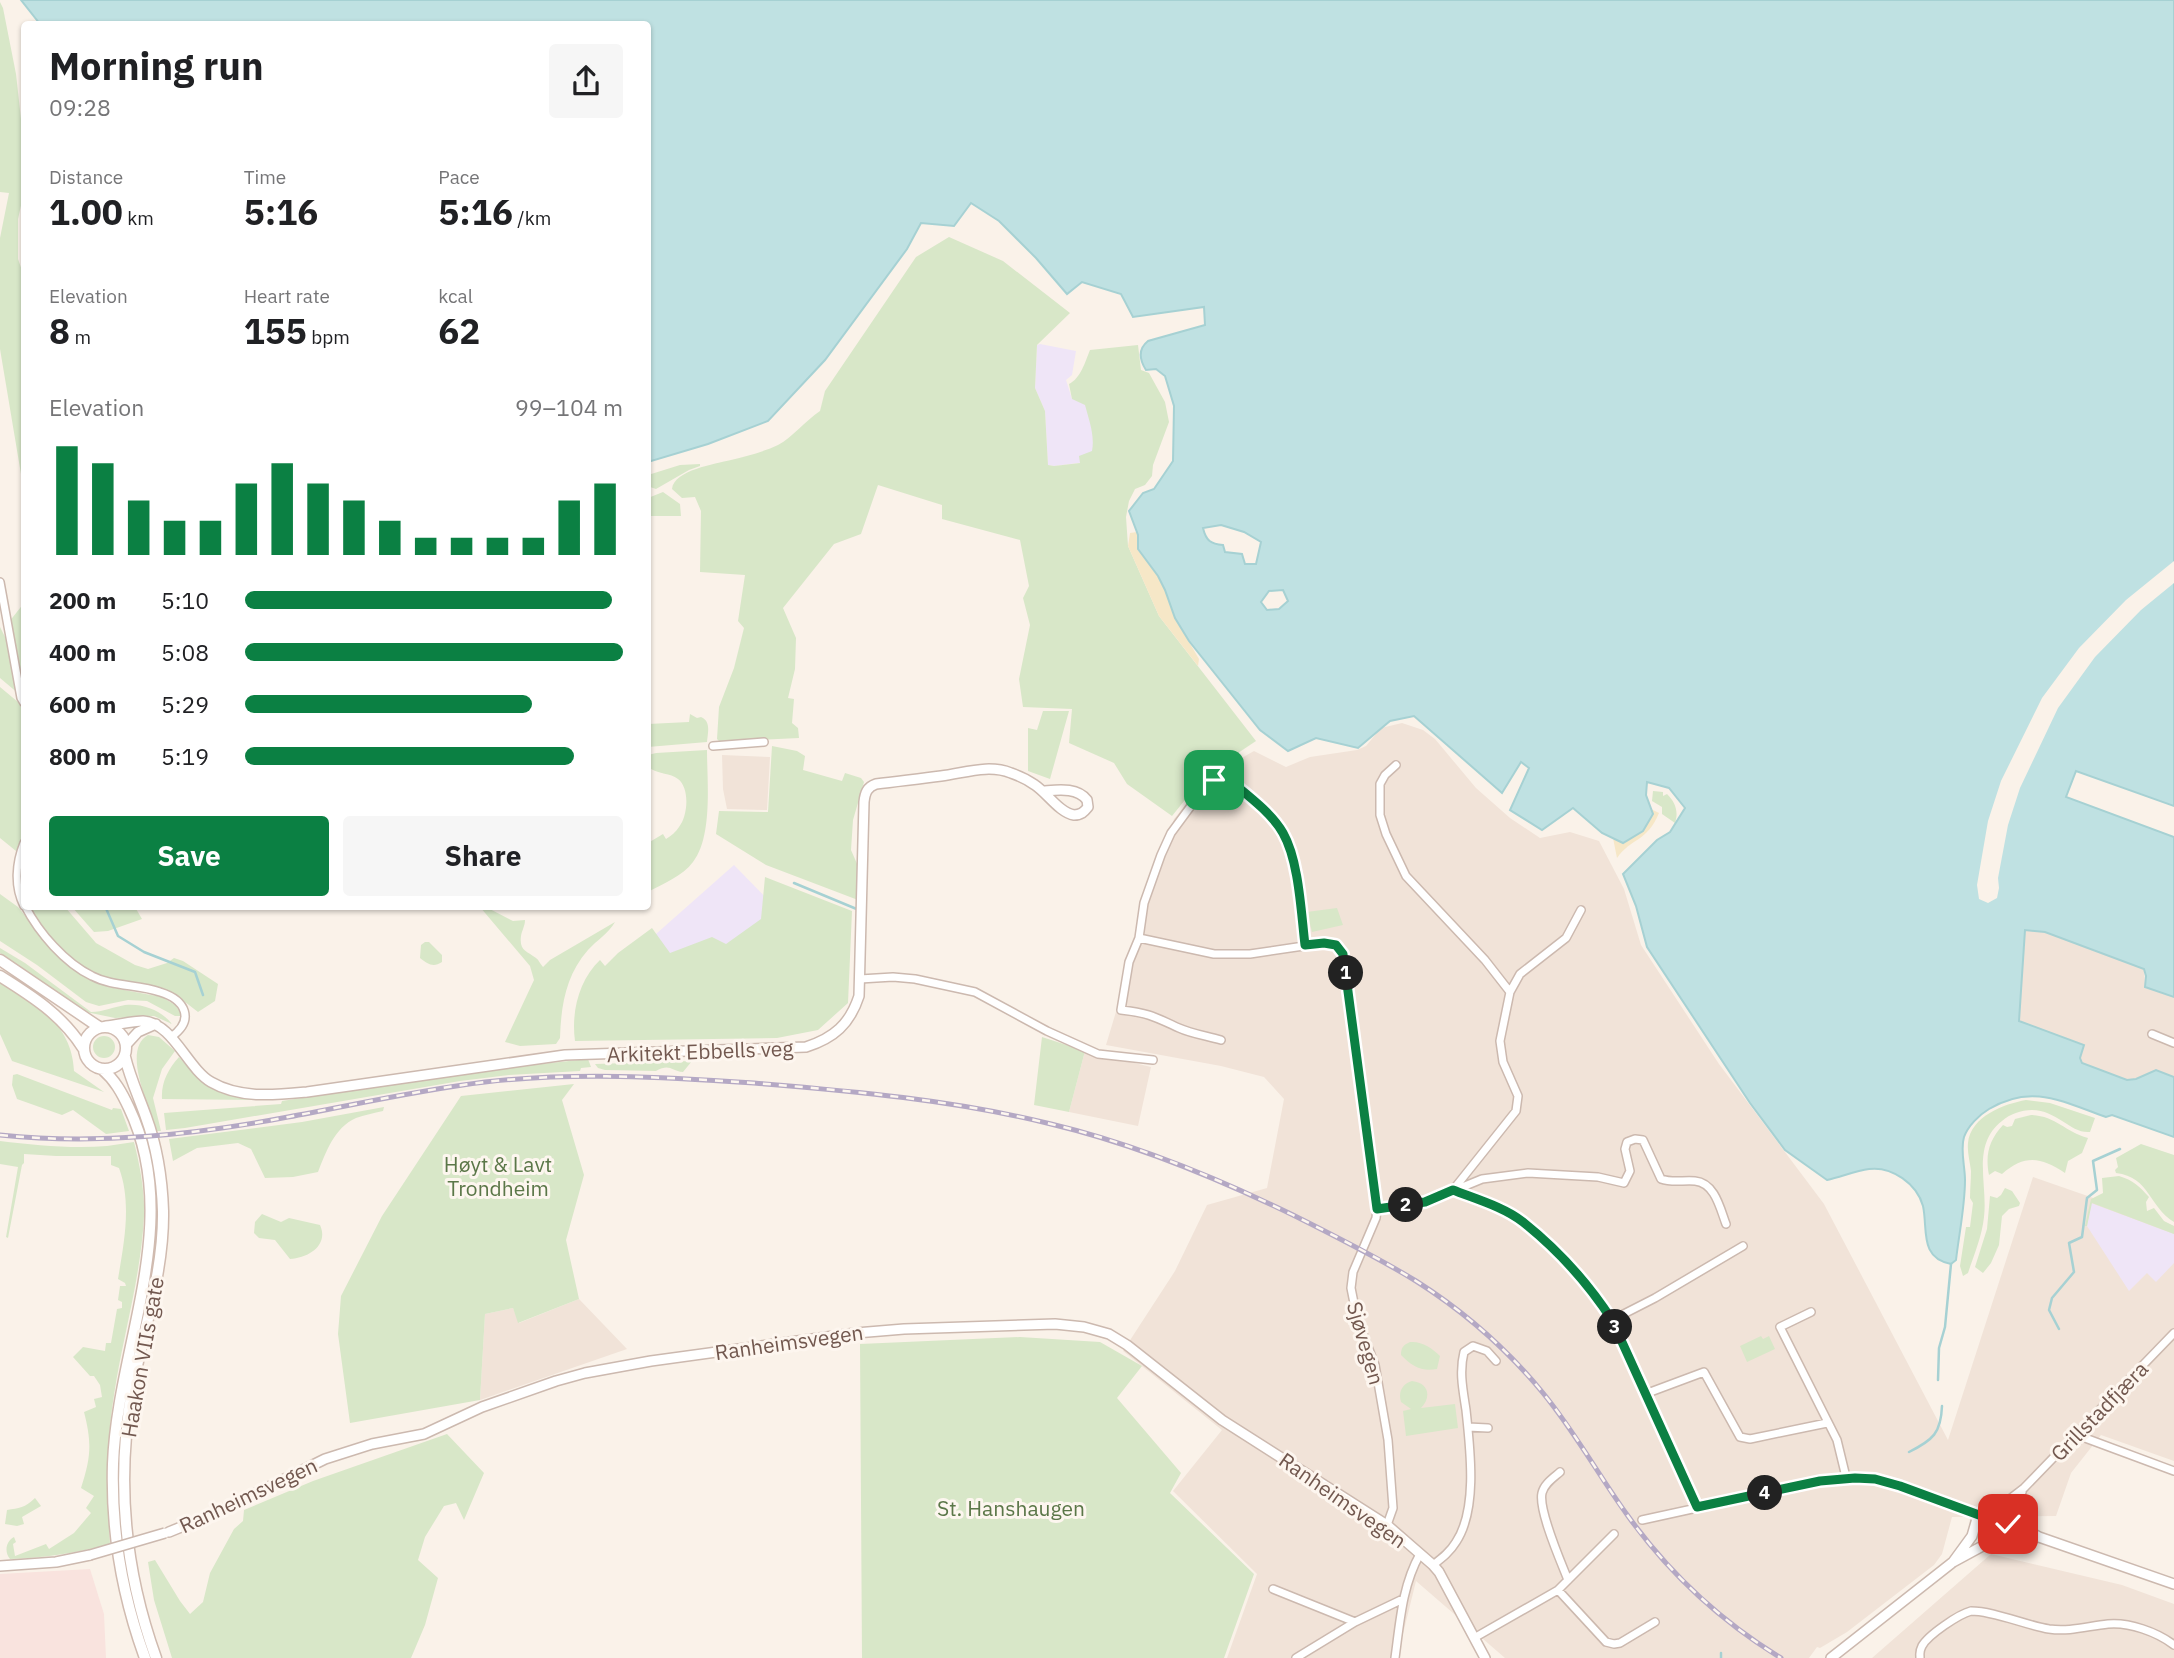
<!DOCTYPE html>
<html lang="en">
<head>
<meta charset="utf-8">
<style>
	:root { --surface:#fff; --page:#f6f6f6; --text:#202124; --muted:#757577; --accent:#0b8043 }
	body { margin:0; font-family:"IBM Plex Sans",sans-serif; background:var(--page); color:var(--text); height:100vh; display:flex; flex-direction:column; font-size:26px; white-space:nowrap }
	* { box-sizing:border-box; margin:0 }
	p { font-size:23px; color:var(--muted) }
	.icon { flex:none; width:38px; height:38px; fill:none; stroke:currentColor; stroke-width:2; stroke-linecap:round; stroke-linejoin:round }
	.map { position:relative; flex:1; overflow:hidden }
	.drawer { position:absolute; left:21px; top:21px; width:630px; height:889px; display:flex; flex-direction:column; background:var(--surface); border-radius:7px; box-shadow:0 2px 5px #0004 }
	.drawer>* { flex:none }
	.pin { position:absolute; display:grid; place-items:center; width:60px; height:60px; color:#fff; margin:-30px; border-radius:14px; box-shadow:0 4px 10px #0006 }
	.km { position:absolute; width:35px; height:35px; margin:-18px; border-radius:50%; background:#222; color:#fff; font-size:19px; line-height:35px; text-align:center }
	.round { display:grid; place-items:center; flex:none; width:74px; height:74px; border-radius:7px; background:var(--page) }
	.head { display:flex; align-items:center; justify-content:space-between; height:119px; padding:0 28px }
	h1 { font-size:38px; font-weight:700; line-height:52px }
	.metrics { display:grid; grid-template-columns:repeat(3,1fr); gap:10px; height:119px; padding:7px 28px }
	.metrics div { display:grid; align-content:center }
	.metrics b { font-size:35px; font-weight:700 }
	.metrics small { font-size:19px; font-weight:400 }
	.metrics p { font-size:19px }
	.chart { height:196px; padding:14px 28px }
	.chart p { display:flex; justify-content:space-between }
	.chart svg { width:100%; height:126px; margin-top:7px; stroke:var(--accent); stroke-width:6 }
	.button { display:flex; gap:14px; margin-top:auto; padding:14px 28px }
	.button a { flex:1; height:80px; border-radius:7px; background:var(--accent); color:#fff; font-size:28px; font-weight:700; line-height:80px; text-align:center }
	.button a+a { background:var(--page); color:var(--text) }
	ul { padding:0 28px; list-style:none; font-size:23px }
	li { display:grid; grid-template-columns:112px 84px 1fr; align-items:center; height:52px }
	li i { height:18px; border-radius:9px; background:var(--accent) }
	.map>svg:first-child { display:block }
	.residential { fill:#f1e3d8 }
	.commercial { fill:#f9e3de }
	.education { fill:#efe5f7 }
	.green { fill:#d8e7c8 }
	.sand { fill:#f6e7c7 }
	.water { fill:#bfe1e2; stroke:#a6d1d3; stroke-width:2; fill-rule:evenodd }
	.pier { fill:#faf2e9 }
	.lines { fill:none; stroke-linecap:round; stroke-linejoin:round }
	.stream { stroke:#a6d1d3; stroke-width:2.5 }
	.minor-casing { stroke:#ccb9af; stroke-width:10 }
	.tertiary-casing { stroke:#ccb9af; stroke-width:12 }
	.secondary-casing { stroke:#d0bbb0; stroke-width:13 }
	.minor { stroke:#fff; stroke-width:7 }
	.tertiary { stroke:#fff; stroke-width:9 }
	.secondary { stroke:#fff; stroke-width:10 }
	.rail-casing { stroke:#b4a8c4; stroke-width:5 }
	.rail { stroke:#fdf6ef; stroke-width:2.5; stroke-dasharray:8; stroke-linecap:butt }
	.tertiary-bridge-casing { stroke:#ccb9af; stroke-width:12; stroke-linecap:butt }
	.tertiary-bridge { stroke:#fff; stroke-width:9 }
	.route-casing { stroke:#fff; stroke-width:14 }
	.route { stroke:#0b8043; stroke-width:9 }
	.labels { text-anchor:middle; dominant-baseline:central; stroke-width:6; stroke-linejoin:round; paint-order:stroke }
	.street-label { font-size:21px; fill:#72584f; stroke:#fdf6ef }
	.park-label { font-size:21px; fill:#5b7748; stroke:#fdf6ef }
</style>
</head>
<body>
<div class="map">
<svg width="2174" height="1658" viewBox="0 0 2174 1658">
	<rect width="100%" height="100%" fill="#faf2e9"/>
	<path class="residential" d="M1402,723l21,7 12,9 41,49 34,30 30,20 30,-6 29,9 25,48 17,56 78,119 105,140 124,236 85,-263 141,49v235l-73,-26 -30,38 -15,43 -104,1 -10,37 -8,11 -87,67 -27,16 -3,-1 -8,11h-304l-89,-77 -19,77h-170l30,-84 -84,-83 49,-61 -99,-79 52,-80 32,-66 60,-17 17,-89 -20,-22 -43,-11 -115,-21 68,-226 34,-42 46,-26 32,16 24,-10 47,-7 9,-4 15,-18z
		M722,755l48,2 -3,53 -40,-1 -4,-20z
		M2024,930l21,2 99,37 1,18 29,10v80l-18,-7 -20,9 -8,1 -46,-17 -2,-5 1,-4 -70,-25z
		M1085,1051l66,16 -13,59 -69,-14z
		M579,1299l48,50 -147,51 5,-86 28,-6 6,15z
		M1991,1554l131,31 52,19v54h-302z"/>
	<path class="commercial" d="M90,1569l14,45 2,44h-106v-84z"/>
	<path class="education" d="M1040,344l36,7 -4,24 -6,5 6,19 23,-4 7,65 -48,6 -6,-1 -3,-54 -10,-23 2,-43z
		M734,865l71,73 -189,41 40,-45z
		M2091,1203l83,31v29l-18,19 -9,-9 -18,18 -42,-65z"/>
	<path class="green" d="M0,2l3,6 13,66 8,72v46l-6,27v40l6,17v216l-24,-143v-111l9,-45 -9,-1z
		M949,237l54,24 67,52 -33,32 -2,43 10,23 3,54 6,1 26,-3 -1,-7 13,-5c3,-15 -3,-31 -7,-46l-13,-6 -3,-15c12,-6 16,-22 21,-34l48,-5 3,25 8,3 16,29 4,20 -16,43 -1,11 -7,9 -10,4 -6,12 -3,16 2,29 31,70 97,125 -51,34 -33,41 -45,-32 -13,-21 -45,-20 3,-34 -49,-2 -4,-28 11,-54 -7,-27 6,-12 -9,-46 -78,-21v-14l-64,-20 -17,49 -27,10 -51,64 13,30 -1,31 -7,29 6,1 -2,24 6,5 1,10 -79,4 -3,-3 2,-32 15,-39 10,-40 -6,-7 7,-46 -45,-3 1,-61 -6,-14 -13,1 -10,-9c2,-19 43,-25 59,-29 16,-4 32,-8 47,-15 15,-8 27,-24 42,-34l5,-20 91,-134z
		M700,464v2l-11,4 -33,19 -6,-2 -2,-12 32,-10z
		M663,492l17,12 1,12h-33v-18z
		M24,603v90l-15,-71z
		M0,627l9,18 10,49 -19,-16z
		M0,687l18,15 6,10v124l-8,15 -16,-13z
		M1043,711h26l-19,68 -22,-8v-43l9,2z
		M690,714l7,4 4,-1c10,4 7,15 6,25l-59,5v-23l41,-2z
		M772,746l25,5 8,5 -2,14 39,11 3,-8 16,5 3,4 -11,38 -2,30 7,16v34l-92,-35 -50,-31 3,-23 49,1z
		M707,750c0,31 6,86 -14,112 -10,14 -31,22 -45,30v-49l15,-9 3,5c5,-3 10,-7 13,-12 9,-11 11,-39 -1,-48 -8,-6 -19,-5 -27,-10l-3,1v-15l8,-2z
		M1653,791l10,1v4l4,-2c8,8 12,17 8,29l-13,-9v-7l-10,-6z
		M765,877l87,34 -4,92 -30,27 -41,8 -202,3c-4,-29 4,-61 25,-81l5,6 13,-13 34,-25 18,25 42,-16 14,7 35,-25z
		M0,894l18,13 35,43 32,26 23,11 54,10 13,8 6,8 -1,3h-5l-28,-15 -19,-1 -29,6 -13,-4 -49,-37 -37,-24z
		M29,907h36l31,36 39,22 13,4 19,-6 7,-5 9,3 35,23 -3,17 -17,11c-13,-10 -25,-21 -42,-25 -15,-4 -32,-4 -48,-9 -33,-10 -61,-43 -79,-71z
		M72,907h63l7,12 -34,12 -14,1z
		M480,907h6l27,14 12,-1c0,6 -3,10 -4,16 -2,15 6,15 15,22 3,2 4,6 7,9l7,-7 65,-38c-7,12 -18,18 -27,28 -22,25 -27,55 -28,88l-4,6 -36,2 -15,-4 29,-62 -4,-14z
		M1337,908l6,17 -31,7 -5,-20z
		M425,942h4l13,13v7c-9,6 -14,2 -22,-4l1,-13z
		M0,948l25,15 66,49c12,0 22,-5 34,-7 17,-2 36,5 47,19l-18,-8 -39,2 -29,-6 -86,-59z
		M0,982c36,22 72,42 74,89l30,21 -92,-31 -12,-27z
		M148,1035l11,2 16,14 -13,18 -9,29 8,33h-4c-7,-23 -36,-81 -9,-96z
		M93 1047a11 11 0 1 1 22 0a11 11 0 1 1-22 0Z
		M1042,1037l43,14 -16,61 -35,-7z
		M179,1057c27,32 41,37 82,43l-99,-1c-1,-16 6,-30 17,-42z
		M588,1059l3,8 -10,1 -1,3 -71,4 -49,6 -275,47 -19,2 -2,-17 117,-9 1,-3 202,-31z
		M692,1061l-9,11c-12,-1 -13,-9 -27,-1l-51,-1 -7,-2 -3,-4z
		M17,1074l95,36 1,-2 8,1 8,22 -23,3 -33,-24 -11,5 -45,-16 -5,-14 1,-10z
		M574,1084l-12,16 22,75 -18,65 13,59 -61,24 -5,-15 -28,6 -5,86 -130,23 -12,-89 3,-38 41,-80 79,-120z
		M2026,1100l24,3 45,15 -5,14c-19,2 -33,-22 -58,-22 -11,0 -22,4 -30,11 -31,24 -14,63 -18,96 -2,19 -10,38 -16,56l-5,3 -3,-10 6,-39h4l3,-24 -3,-5c0,-9 1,-18 1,-27 -1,-9 -4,-19 -3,-28 3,-27 36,-39 58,-43z
		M384,1107l-1,4c-9,2 -19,4 -27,7 -22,10 -30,34 -38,54l-25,5 -28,1 -14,-29 -13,-6 -41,5 -24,13 -4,-22 133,-17z
		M2031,1115c25,1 34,17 57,23l-6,15 -14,8 -3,12c-24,-16 -40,-19 -63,1l-7,-3 -6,4c-4,-20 0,-35 14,-50l4,2 5,-1 3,-7z
		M0,1141c35,4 72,8 107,5 9,-1 18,-3 27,-4 6,24 11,50 10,74 -3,61 -21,119 -30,179 -8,50 -7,99 -4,149 -33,9 -67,14 -100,15 -6,-7 -4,-18 4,-22l2,5 -3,2 2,12 31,-12 3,5 25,-16 17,-20 -5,-5 8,-12 -13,-8c10,-31 11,-45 3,-76l12,-5 -2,-8 8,-2 -2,-12 -6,-9h-4l-17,-19 10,-10 22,4 1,-8h5l6,-34 5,-1v-6l-4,-2 2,-14h6l-1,-3 -7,-4c6,-36 14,-76 1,-111l-8,-3v-9h-55l-32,-2v9l-2,2 -14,73 -2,-1 12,-70 -18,-3z
		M2141,1144l33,11v67c-25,-15 -24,-45 -58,-49l-1,-3 3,-3 -2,-9z
		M2119,1176c14,4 21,11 30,21l-3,5 1,9 7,-3 10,13 10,5v8l-82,-31 -5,23h-2l6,-27 12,-6 -1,-15z
		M2005,1188l7,3 8,12 -1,3 -10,3 -7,7 -3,29 -8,18 -8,10 -8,-6 12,-38 3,-33 7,2 4,-3z
		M262,1214l19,8 8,-4 31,7c9,20 -11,33 -30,34l-15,-19 -16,-2 -5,-5 1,-11z
		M1761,1336l2,3 6,-3 6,13 -28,13 -7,-16z
		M1020,1337l80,5 42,24 -25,32 64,75 -11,20 84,81 -30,84h-362l-2,-314z
		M1410,1342c12,-1 22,6 30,14l-3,13c-16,3 -25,-3 -36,-14 0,-7 2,-10 9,-13z
		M1412,1381c18,2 19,17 9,27l34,-4 3,24 -52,8 -3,-25 8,-2 -10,-7c-3,-10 1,-18 11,-21z
		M447,1434l37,39 -20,47 -8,-17 -12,3 -19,31 -7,23 20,18 -13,47 -14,33h-239l-18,-58 -6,-38 7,-2 25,41 10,13 13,-12 7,-29 24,-44 9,-8 1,-11 69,-29z
		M35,1498l6,8 -19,11 2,7 -7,2 -12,-2 2,-14c12,-2 18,-2 28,-12z"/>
	<path class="sand" d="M1137,532l1,17 20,27 7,14 10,28 24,41 -1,7 -39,-50 -31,-70 2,-13z
		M1651,809l8,4c-12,29 -28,25 -42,45l-4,-20 11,4 29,-28z"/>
	<path class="water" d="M21,0h2153v806l-98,-35 -10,26 108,40v160l-29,-10 1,-11 -2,-7 -99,-37 -20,-2 -6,91 65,24 -4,13 2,5 45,17 9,-1 20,-9 18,7v60l-62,-22 -6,2c-43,-15 -74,-34 -117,-8 -10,6 -21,17 -25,28 -4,13 1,29 1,43 0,26 -6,54 -9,80l-5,4c-32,-6 -23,-35 -28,-58 -6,-22 -31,-40 -54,-37 -14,2 -28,8 -42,11l-42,-30 -35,-47 -103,-156 -11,-41 -13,-32 34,-34 13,-8 15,-24 -16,-20 -22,-6 -1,13 7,19 -10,17 -20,12 -21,-10 -29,-25 -31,22 -32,-20 19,-42 -8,-6 -19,31 -88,-77 -24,5 -32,27 -42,-10 -28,13 -28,-21 -71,-89 -14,-23 -10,-28 -7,-14 -20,-27v-14l-9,-24 14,-18 11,-4 19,-28 1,-55 -9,-30 -9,-7 -10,1c-7,-11 -8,-21 2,-29l57,-16 -1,-18 -71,10 -12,-23 -39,-12 -15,12 -31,-36 -37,-37 -28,-18 -17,23 -33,-3 -14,26 -82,111 -57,61 -60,23 -60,18v-438h-608zM1221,525l23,7 17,10 -5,22h-11l-3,-10 -17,-2 -2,-7c-12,-1 -17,-4 -20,-17zM1283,590l5,11 -9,8 -12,1 -6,-8 8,-11z"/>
	<path class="pier" d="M2174,561v22l-33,27 -46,47 -37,51 -38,80 -12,37 -10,53 1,10 -2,10 -9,5 -9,-4 -2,-14 11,-64 13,-40 41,-83 37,-50 47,-48z"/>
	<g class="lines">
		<path class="stream" d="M794,883l65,27
			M105,906l13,30 26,16 51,20 8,23
			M2059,1329l-10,-19 3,-12 22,-26 -5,-29 13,-6 5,-39 10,-8 -4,-29 27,-12
			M1938,1380l1,-32 6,-21 6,-63
			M1909,1452c24,-12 32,-19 33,-46
			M1721,1658v-5"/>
		<defs>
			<path id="minor" d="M0,582l21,116 3,5
				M713,746l51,-4
				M1396,765l-11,10 -5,9v31l6,19 20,42 79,84 25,32 -10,49 3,21 15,34 -2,15 -63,79
				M24,843c-8,20 -10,43 0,63
				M25,906c14,27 40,57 67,70 21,11 46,8 68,16 26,8 35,28 11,45
				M1139,938l75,16h36l74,-11 12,2 7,9 34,255 -1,9 -23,54 -2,16 6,30 18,47 13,75 5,68 -6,17
				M860,979l33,-2 22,2 60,13 72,39 51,23 55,6
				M1510,992l10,-18 46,-36 15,-28
				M2152,1034l22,9
				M1221,1040c-13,-4 -29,-6 -42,-12 -24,-11 -30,-15 -58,-18l8,-48 10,-24 5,-35 17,-48 10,-22 28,-38 15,-15 14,-1c18,15 44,34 55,54 16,29 18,79 22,112
				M1454,1190l38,15 30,16 52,47 38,52 85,187
				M1377,1209l49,-7 56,-23 46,-6 70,4 26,6 6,-12 -5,-22 2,-7 8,-3 8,1 18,39c11,4 22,1 34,2 20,2 25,27 31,43
				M1811,1312l-31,15 57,113 9,37
				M1612,1320l43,-22 88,-52
				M1645,1394l59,-22 36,65 10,2 77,-16
				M1468,1427l20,1
				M2077,1435l97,36
				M1560,1472c-7,6 -16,12 -18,21 -4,17 19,69 26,87
				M1998,1508l26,-20 150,-155
				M2006,1516l16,-24
				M1642,1520l178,-39c23,-4 45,-5 68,1l90,33
				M1433,1565c9,-7 17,-13 23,-23 22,-33 14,-94 10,-132 -3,-20 -7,-38 -2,-58l9,-6 14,5 9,10
				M1273,1589l82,33
				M1558,1590l48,52 8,2 6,-1 35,-21
				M1474,1638l84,-48 56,-56
				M1296,1658l59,-36 48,-23
				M1395,1658c5,-36 7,-72 25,-104
				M1920,1658c0,-6 -1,-6 2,-12 6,-11 37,-32 49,-35 23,0 54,14 78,18 21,3 39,-3 59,-5 21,-2 49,8 66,21"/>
			<path id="tertiary" d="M106,1026c12,-1 25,-5 37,-5 30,2 44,47 68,61 29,17 64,13 96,10l258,-37 241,-8c28,-9 44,-23 53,-51l5,-194c1,-9 3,-15 12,-18 22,-3 44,-5 65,-8 24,-3 47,-12 70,-3 9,3 17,7 24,12 12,8 25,28 39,30 7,0 10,-3 14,-8l-1,-7c-10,-13 -29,-10 -44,-9
				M126,1045l12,-13 18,-8
				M169,1532l51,-21 105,-52 47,-15 52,-10 58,-27 74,-26 29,-8 66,-12 205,-28 48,-4 151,-5 29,3 25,7 18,11 95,75 165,105 46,40 6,7 46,86
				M2001,1536l37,1
				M1953,1562l19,-26 6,-21 11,-8 12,3 20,17 18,10 135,47
				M0,1566l56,-4 34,-7
				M1831,1658l122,-96 48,-26 7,-12 -2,-8"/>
			<path id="secondary" d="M0,960l99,67
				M0,976c32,20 62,39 83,72
				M84 1048a21 21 0 1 1 42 0a21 21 0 1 1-42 0Z
				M125,1057c5,21 14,40 21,60 11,30 16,63 17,94 1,61 -20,120 -31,179 -16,91 -7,182 24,268
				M102,1069c13,11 20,24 27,39 55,115 -12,239 -16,356 -2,67 9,131 32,194"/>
		</defs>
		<use href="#minor" class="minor-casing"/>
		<use href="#tertiary" class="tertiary-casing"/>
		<use href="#secondary" class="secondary-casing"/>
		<use href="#minor" class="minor"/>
		<use href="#tertiary" class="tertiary"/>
		<use href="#secondary" class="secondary"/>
		<defs>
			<path id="rail" d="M0,1135c97,10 193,0 288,-18 65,-12 131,-27 197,-35 90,-10 179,-5 269,1 99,8 200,17 297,41 84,20 164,53 242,91 42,21 84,42 123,66 49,31 91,68 127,112 32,39 56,83 85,123 41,57 94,106 153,142"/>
		</defs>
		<use href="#rail" class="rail-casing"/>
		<use href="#rail" class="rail"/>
		<defs>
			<path id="tertiary-bridge" d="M90,1555l75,-22"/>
		</defs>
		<use href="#tertiary-bridge" class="tertiary-bridge-casing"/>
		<use href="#tertiary-bridge" class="tertiary-bridge"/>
	</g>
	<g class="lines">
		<defs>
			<path id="route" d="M1214,780l14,-1c18,15 44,34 55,54 16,28 18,79 22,112l19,-2 12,2 7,9 34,255 48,-7 28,-12c23,9 51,17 70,32 35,28 65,61 89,98l85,187 123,-26 35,-3 20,1 25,7 79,29 6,-6 13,-1 8,8 2,8"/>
		</defs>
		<use href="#route" class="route-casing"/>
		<use href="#route" class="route"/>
	</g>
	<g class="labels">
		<g class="street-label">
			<text transform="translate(700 1051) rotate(-2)">Arkitekt Ebbells veg</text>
			<text transform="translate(789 1342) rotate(-8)">Ranheimsvegen</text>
			<text transform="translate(1366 1343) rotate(74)">Sjøvegen</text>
			<text transform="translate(142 1357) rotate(-80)">Haakon VIIs gate</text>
			<text transform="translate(2099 1411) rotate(-46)">Grillstadfjæra</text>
			<text transform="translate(248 1495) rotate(-25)">Ranheimsvegen</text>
			<text transform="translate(1343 1500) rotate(35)">Ranheimsvegen</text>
		</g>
		<g class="park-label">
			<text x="498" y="1164">Høyt &amp; Lavt<tspan x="498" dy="24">Trondheim</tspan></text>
			<text x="1011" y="1508">St. Hanshaugen</text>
		</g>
	</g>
</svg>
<div class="pin" style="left:1214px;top:780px;background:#1e9e55"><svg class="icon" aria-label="arrive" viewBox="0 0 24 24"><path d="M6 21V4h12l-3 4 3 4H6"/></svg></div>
<div class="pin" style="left:2008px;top:1524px;background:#d93025"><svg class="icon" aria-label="check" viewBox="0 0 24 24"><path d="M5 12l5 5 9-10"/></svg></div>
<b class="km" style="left:1346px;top:973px">1</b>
<b class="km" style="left:1406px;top:1205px">2</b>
<b class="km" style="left:1615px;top:1327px">3</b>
<b class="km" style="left:1765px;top:1493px">4</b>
<section class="drawer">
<div class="head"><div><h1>Morning run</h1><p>09:28</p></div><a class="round"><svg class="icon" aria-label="share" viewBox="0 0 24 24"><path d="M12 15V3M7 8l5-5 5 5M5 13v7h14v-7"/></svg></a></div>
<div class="metrics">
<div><p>Distance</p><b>1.00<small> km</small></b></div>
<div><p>Time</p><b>5:16</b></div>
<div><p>Pace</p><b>5:16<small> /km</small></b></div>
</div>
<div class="metrics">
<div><p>Elevation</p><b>8<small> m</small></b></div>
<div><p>Heart rate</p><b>155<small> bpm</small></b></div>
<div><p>kcal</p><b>62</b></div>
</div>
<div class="chart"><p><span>Elevation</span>99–104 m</p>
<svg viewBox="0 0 160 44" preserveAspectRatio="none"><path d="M5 44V6M15 44V12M25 44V25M35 44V32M45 44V32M55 44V19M65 44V12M75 44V19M85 44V25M95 44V32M105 44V38M115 44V38M125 44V38M135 44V38M145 44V25M155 44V19"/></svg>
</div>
<ul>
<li><b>200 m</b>5:10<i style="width:97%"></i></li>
<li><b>400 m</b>5:08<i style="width:100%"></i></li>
<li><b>600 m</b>5:29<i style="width:76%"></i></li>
<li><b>800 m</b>5:19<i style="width:87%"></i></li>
</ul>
<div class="button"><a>Save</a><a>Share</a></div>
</section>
</div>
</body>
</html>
